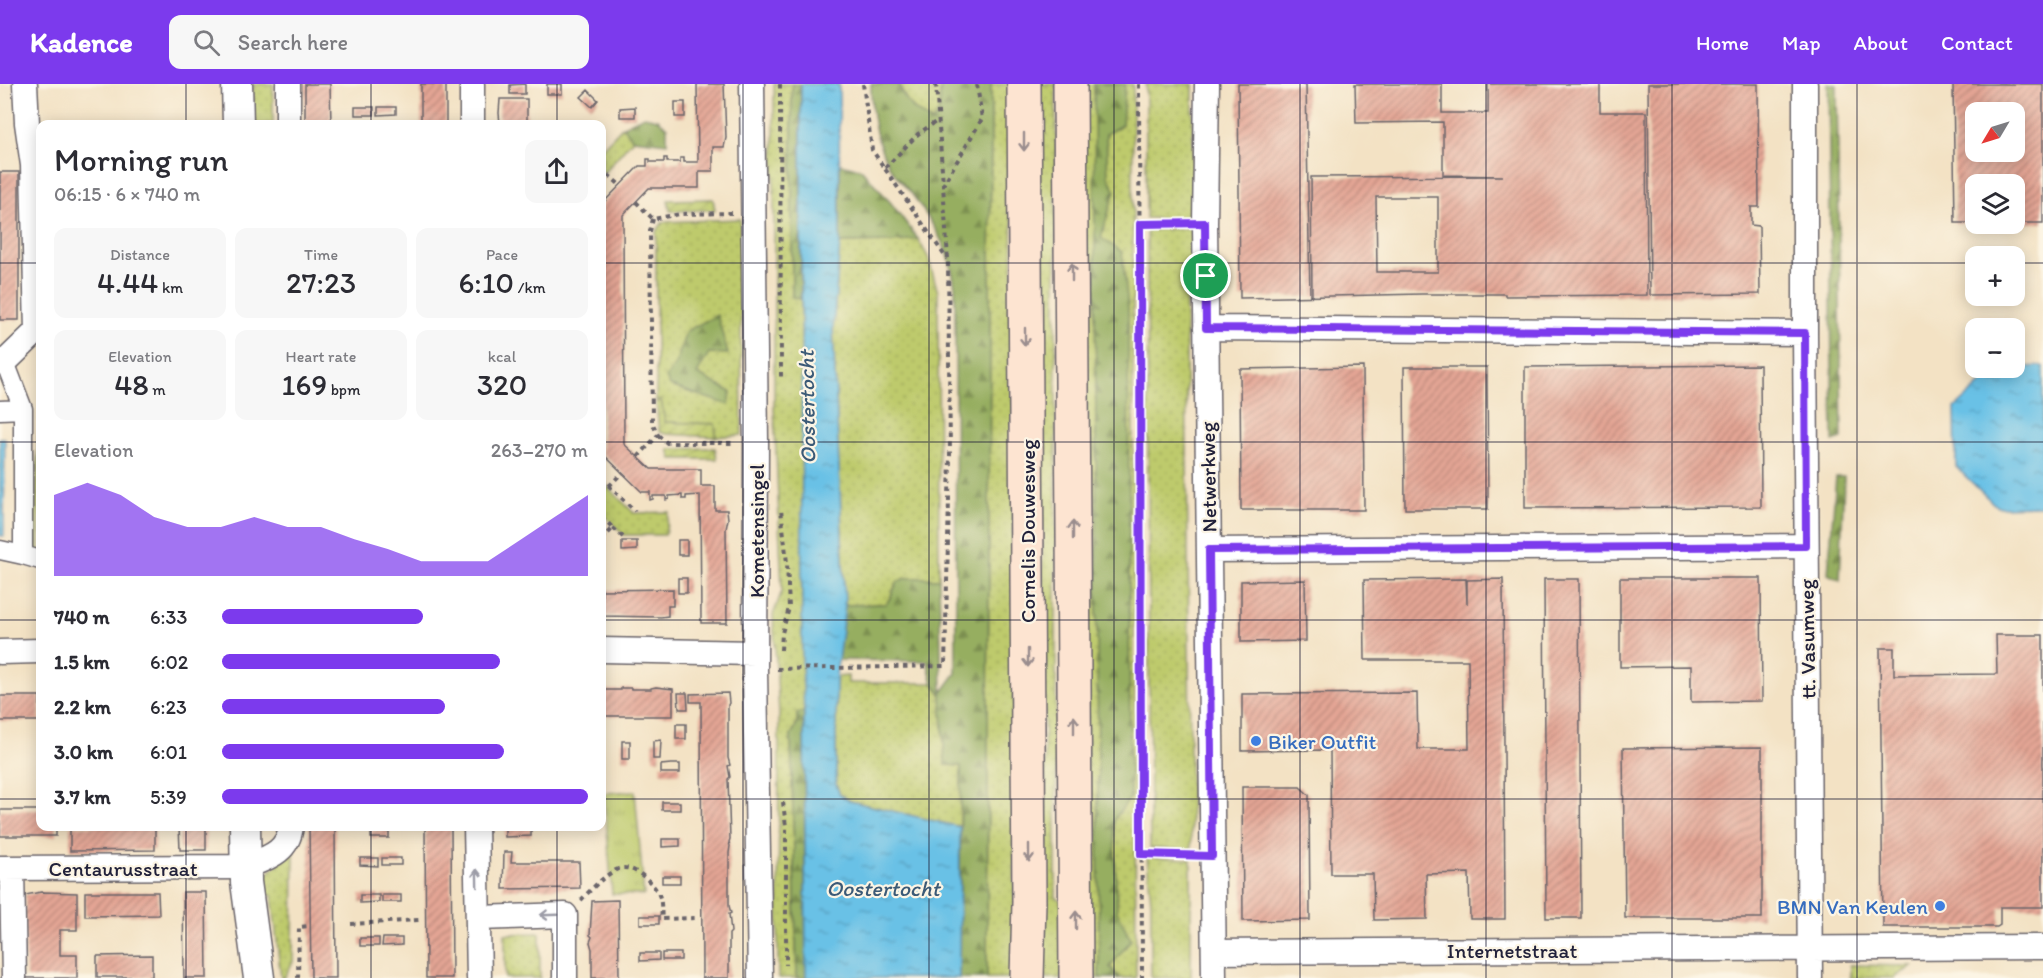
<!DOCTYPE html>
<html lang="en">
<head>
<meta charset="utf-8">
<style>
	:root { --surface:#fff; --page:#f7f7f7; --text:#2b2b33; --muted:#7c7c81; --accent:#7c3aed }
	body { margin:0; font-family:Itim,sans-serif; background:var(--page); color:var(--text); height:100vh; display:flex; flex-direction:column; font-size:22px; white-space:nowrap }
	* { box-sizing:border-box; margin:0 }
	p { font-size:20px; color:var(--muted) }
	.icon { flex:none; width:33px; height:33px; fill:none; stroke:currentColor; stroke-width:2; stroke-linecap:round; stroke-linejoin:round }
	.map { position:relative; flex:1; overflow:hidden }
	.sheet { position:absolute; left:36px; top:36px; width:570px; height:711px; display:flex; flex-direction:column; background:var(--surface); border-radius:12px; box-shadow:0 3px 15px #0003 }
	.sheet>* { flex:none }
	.needle { width:39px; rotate:232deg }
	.tools { position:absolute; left:1965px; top:18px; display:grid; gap:12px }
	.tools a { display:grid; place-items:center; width:60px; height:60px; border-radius:12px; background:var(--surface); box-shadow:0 3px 15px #0003; font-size:30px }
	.pin { position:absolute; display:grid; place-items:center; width:51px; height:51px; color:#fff; margin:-26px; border:3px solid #fff; border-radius:50%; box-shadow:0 2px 6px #0007 }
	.round { display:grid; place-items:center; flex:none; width:63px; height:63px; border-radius:12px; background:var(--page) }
	.overview { display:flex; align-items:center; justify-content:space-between; height:102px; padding:0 18px }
	h1 { font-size:33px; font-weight:600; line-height:45px }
	.metrics { display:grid; grid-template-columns:repeat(3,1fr); gap:9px; height:102px; padding:6px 18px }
	.metrics div { display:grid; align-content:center; border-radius:12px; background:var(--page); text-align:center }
	.metrics b { font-size:30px; font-weight:600 }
	.metrics small { font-size:16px; font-weight:400 }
	.metrics p { font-size:16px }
	.chart { height:168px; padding:12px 18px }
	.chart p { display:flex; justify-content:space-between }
	.chart svg { width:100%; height:108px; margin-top:6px; fill:var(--accent); opacity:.7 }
	ul { padding:0 18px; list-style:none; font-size:20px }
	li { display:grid; grid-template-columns:96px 72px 1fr; align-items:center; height:45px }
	li i { height:15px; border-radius:8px; background:var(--accent) }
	header { display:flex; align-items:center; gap:36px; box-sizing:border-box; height:84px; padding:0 30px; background:var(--accent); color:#fff }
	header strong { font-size:28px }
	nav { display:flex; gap:33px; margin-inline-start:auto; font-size:21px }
	.search { width:420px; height:54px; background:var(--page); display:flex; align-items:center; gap:15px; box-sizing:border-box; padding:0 21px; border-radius:12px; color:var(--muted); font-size:22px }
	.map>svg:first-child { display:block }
	.grass { fill:url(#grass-dots); stroke:#707654; stroke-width:1.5 }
	.forest { fill:url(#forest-firs); stroke:#5c684e; stroke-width:1.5 }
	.park { fill:url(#park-tufts); stroke:#707654; stroke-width:1.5 }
	.garden { fill:url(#garden-furrows); stroke:#707654; stroke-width:1.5 }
	.water { fill:url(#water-ripples); stroke:#467290; stroke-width:1.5 }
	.building { fill:url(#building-hatch); fill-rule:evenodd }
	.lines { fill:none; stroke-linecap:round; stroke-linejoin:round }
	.pedestrian-casing { stroke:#6b656b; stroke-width:21 }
	.minor-casing { stroke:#6b656b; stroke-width:27 }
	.tertiary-casing { stroke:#6b656b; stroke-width:33 }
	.secondary-casing { stroke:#6b656b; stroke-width:36 }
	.path { stroke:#6b656b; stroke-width:4; stroke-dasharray:4.5 4.5; stroke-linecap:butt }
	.pedestrian { stroke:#fff; stroke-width:18 }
	.minor { stroke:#fff; stroke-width:24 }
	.tertiary { stroke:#fff; stroke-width:30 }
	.secondary { stroke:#fde4d1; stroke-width:33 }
	.oneway { stroke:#9a8d8e }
	.oneway2 { stroke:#9c9ca7 }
	.route-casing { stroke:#fff; stroke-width:12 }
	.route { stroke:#7c3aed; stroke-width:8 }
	.grid { fill:none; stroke:#22223b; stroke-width:1.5; stroke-opacity:0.55 }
	.shop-dot { fill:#3f7fe0; stroke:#fcf5e5; stroke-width:2 }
	.labels { text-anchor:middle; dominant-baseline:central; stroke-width:4.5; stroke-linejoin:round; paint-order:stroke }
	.street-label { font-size:21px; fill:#22223b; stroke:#fcf5e5 }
	.shop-label { font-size:21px; fill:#366cbe; stroke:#fcf5e5; text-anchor:start }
	.water-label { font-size:22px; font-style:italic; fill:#3b5a77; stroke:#fcf5e5 }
</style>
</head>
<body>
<header>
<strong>Kadence</strong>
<div class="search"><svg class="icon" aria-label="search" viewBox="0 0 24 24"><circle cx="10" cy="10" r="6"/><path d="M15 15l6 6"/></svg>Search here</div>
<nav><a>Home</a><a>Map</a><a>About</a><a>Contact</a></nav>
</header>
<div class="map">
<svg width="2043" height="894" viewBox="0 0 2043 894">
	<defs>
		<pattern id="grass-dots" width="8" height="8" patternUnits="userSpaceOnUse" patternTransform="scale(1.5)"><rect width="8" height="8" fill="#beca6c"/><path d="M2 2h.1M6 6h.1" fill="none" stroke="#a3ad5e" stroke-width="1.8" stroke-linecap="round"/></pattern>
		<pattern id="forest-firs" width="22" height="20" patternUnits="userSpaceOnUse" patternTransform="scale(1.5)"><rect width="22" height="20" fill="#96ae60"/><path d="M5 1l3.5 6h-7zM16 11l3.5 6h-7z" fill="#7a8d50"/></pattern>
		<pattern id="park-tufts" width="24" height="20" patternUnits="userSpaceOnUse" patternTransform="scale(1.5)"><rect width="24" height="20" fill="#beca6c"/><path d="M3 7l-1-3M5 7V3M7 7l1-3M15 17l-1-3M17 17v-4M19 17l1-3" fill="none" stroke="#a3ad5e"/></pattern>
		<pattern id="garden-furrows" width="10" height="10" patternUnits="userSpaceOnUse" patternTransform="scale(1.5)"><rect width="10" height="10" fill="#beca6c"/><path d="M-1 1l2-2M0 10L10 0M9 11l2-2" fill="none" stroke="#a3ad5e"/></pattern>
		<pattern id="water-ripples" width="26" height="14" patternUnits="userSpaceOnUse" patternTransform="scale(1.5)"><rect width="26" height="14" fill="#69c1e6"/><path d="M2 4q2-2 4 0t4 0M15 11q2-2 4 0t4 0" fill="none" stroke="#569cbc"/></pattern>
		<pattern id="building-hatch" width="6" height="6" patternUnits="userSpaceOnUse" patternTransform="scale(1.5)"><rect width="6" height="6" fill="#e4a594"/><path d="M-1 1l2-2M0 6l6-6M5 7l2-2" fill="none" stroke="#b8867a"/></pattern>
	</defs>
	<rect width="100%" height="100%" fill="#fcf5e5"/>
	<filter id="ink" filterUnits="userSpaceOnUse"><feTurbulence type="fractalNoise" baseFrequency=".0167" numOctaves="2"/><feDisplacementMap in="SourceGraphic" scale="12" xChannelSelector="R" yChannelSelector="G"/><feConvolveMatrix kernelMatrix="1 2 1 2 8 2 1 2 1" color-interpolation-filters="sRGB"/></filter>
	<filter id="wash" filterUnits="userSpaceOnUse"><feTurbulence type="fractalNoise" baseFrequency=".008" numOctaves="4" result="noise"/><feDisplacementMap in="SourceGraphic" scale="24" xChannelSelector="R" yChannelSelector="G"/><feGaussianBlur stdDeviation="1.35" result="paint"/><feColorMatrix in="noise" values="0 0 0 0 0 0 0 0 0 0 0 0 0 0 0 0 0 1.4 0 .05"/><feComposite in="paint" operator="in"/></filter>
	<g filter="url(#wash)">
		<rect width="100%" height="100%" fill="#f3e2c4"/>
		<path class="grass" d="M253,0h20v40h-20z
			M774,0h18v213l9,2 3,412 -7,2v10l-6,13 6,242h-19l1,-265 -6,-98 9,-24 -8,-184z
			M899,0h42l-2,27 -6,11c-17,-9 -28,-19 -34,-38z
			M991,0h21l3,894h-28z
			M1038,0h18v813l9,7v74h-23l4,-67z
			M1083,0h50v341l3,553h-48z
			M1146,0h47v136l-47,-2z
			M623,42l10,13 -31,36v-27z
			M740,135l2,216 -26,2 -1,-13 -50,-2 -4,-21 -5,1v-170l7,-10z
			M1194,144v56l-8,2v63l5,501 -41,-2 -3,-618z
			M918,155l10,18 10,35 1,287c-11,0 -34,-5 -42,4 -4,6 -5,14 -11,21l-41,1 -12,-276 7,-86 52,-1z
			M40,324v145l-8,-1z
			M602,397l32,32 35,-1 -4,23h-41l-22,-22z
			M848,592v7h85l8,10 2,17 18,56 -1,61 -110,-26 -10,-6 -4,-11v-107z
			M294,764l-1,114 -9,16h-3l-9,-83 -12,2v-16z
			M1147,773l44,2v119h-40v-76z
			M540,849v45h-35v-44z
			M1850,881l63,1 -19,12h-44z"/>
		<path class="forest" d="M792,0h9v215l-9,-2z
			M871,0h28c6,19 17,29 34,38l6,-11 2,-27h50l-4,894h-28l2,-212 -16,-1 -4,-72 -8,-10 -6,-22 -89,-1 7,-55 41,-1c6,-7 7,-15 11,-21 8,-9 31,-4 42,-4l3,113 14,-19 -1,-385c-4,-36 -20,-62 -41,-91 -9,-12 -22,-23 -28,-37 -12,-23 -15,-50 -15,-76z
			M1094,0h31l-3,41 -16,9 2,42 7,14 -14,48 21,14 6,55 2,491 -16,22 3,91 14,29 -21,27 10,11h-21z
			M1828,0h9l5,355 -9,3z
			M644,32l14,3 9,8v16l-34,-4 -10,-13z
			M840,80l21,5 30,34 27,36 -26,3 -52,1z
			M717,231l11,39 -19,-1 -12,21 34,18 -2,13 -59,-19 -4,-9 10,-13 10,-33z
			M1836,393h8l-4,103 -12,-6z
			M804,627l2,267h-9l-6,-242 6,-13v-10z"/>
		<path class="park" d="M635,707l9,104 -32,-1 -8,-101z"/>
		<path class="garden" d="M713,115l2,11 -45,1 -2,-11z
			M661,316l4,22 50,2 1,13 -50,-3 -7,-2 -3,-30z
			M715,364l2,11h-45l-3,-10z"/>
		<path class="water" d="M801,0h38l1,159 -7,86 12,276 -9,72v107l4,11 10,6 110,26 -1,151h-153l-2,-267 -2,-49z
			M2043,282v140l-46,1 -41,-40 -1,-59 44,-40z
			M0,354h5l-1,98h-4z"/>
		<g id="blocks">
			<path class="building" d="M305,0h25l1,40h-26z
				M421,0h25v40h-25z
				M525,0v10h-15v-9z
				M547,0h15v10h-15z
				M697,0h27l2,54 -2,9h-11v24h-14v17h-50l-26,27 1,229 27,25h50v17h14v24h12l1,9 -2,10 1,94h-26l-1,-128 -14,1v3h-4v-4l-13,1v3l-3,1v-4h-13v3l-3,1v-8h-8l-40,-39v-249l37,-38h8v-7h3v3h14v-4h3v4h13v-4h4v4h14z
				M1238,0h68l4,212h2l-1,-119 192,-1 -60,-1v-53l-87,1 -1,-39h87v29h46v-29h112v28h46l1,183 -142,1v-2h-83l-182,4zM1376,113h62v75h-61z
				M1648,0h110l1,123h-8v18l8,1 1,68 -110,1z
				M1953,0h90v139h-29v-39h-38v39h-21zM1976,28h38v40h-38z
				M588,6l10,10 -6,7 -11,-10z
				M500,15h27v25h-27l-1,-11z
				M675,18h10v15h-10z
				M355,23h19v8h-19z
				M378,23h18v7l-18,1z
				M635,23v10h-15v-9z
				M0,88h19v148h-19z
				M1760,281l1,142 -236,1v-141z
				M1363,283l1,143h-123l-1,-141z
				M1404,283h83l1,142h-83z
				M678,456h9v15h-9z
				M622,457h15v9l-15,1z
				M678,494h9v15h-9z
				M1620,494h141l1,123 -71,1v-36l-71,1z
				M1466,495l1,25v-24l36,-1 2,340h-35l-1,-46 -43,1 1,45 -53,1 -1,-46h-42l-1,-124 -88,1v-57l175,-1 1,56h51l-1,-89h-103l-1,-80z
				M1544,495h35l2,339h-35z
				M1305,496l1,61 -65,1v-61z
				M673,505v17h-5v10l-7,1 -59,-1v-26z
				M1996,551h47v272h-43v18l-3,2h-114l-3,-279h14v27l103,-1z
				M656,603l17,2v27h-71v-26h19v-2h10v1h20v-1z
				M678,609h9l1,16h-9z
				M728,609l1,10 -1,2v53l2,7 -2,1 2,11 -2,2 2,60 -1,3 1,4 -1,7v53l2,7 -2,1 2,18 -2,2v44h-27l-1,-276h-11v-8z
				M0,612h40v25h-40z
				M676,640h10v15h-10z
				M661,656l-1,19h-7v-18z
				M622,657h8v18h-8z
				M1762,663v171h-137l-2,-170z
				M671,680h9v9h-19v-8z
				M1242,703h58l9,8 1,125 -67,1z
				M662,718h18v8h-18z
				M0,726h40v16h16v10h-56z
				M70,742h85v24l-85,1z
				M179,742h27v24h-26z
				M309,742h26l1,152h-25z
				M425,742h26l1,152h-26z
				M505,742h26v10l-26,1z
				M371,746h18v8h-18z
				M662,755h18v7l-18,1z
				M504,768h8l-1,10h68l1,26 -77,1z
				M360,774h18v8l-18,-1z
				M382,774h19v7h-19z
				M662,792h18v7h-18z
				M41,808l36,1v37h-17v25h17v23h-51l-1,-64 -3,1 3,-3v-17z
				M85,808h73l1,23 -74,1z
				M183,808h23l1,86h-23z
				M360,811h19v7l-19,1z
				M382,811h19v7h-19z
				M618,816l1,78h-27v-29l-2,-7 2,-5 -2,-2 2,-34z
				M640,832h19v8h-19z
				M360,854h19v8h-19z
				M383,854h19v7l-20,1z
				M640,869h19v7l-19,1z
				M662,869h19v7h-19z
				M152,871v22h-55v-21z"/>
		</g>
	</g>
	<g filter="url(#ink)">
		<use href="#blocks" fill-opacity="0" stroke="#6b656b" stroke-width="1.5"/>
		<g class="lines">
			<defs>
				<path id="pedestrian" d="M5,278l18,47v146l17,5
					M0,326l23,-1
					M0,466l23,5"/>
				<path id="minor" d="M288,0v40
					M472,0v40
					M752,0l4,359 -1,227 5,308
					M1207,0l-2,139 9,755
					M1805,0v249l5,645
					M1206,244l599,5
					M0,278h5l32,-31 -4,-166 -6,-42 -2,-39
					M1209,466l597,-4
					M602,566l153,3
					M0,568l40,-1
					M476,742l3,152
					M0,784l245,-1c22,-9 43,-14 46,-41
					M12,784l2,110
					M478,834l87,-3v63
					M1214,868l829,-5"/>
				<path id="tertiary" d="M237,0l1,40
					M245,742l1,56 13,96"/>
				<path id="secondary" d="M1024,0l5,818 -2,76
					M1070,0l6,894"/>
			</defs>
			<use href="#pedestrian" class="pedestrian-casing"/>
			<use href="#minor" class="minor-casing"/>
			<use href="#tertiary" class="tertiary-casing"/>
			<use href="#secondary" class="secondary-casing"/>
			<path class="path" d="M780,0l1,295
				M863,0l9,66 75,109
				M936,0l7,100
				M1139,0l3,894
				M885,84l33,-34 19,-13
				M602,94l4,-5 14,12
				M636,118l17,17 27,-5 52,-1
				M1140,139h44
				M658,351l9,8h68
				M638,373l20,-22 -6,-13 -2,-191 3,-12
				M602,395l33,32
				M609,402l13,-13
				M602,433l11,11 -11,12
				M613,444l11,10
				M781,566l1,-17 7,-25 -2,-45 -6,-54
				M777,585l168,-3 5,-210 -2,-197 -5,-74 39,-66 -5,-35
				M783,718l3,25v138
				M1141,770l50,2
				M581,816c11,-11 23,-25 37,-31 14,-6 36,14 41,26 3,6 2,17 3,24l36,-1
				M351,840l69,-4
				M298,894l1,-51 9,-1"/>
			<use href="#pedestrian" class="pedestrian"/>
			<use href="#minor" class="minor"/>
			<use href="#tertiary" class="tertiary"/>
			<use href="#secondary" class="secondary"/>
		</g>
		<defs><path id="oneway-shaft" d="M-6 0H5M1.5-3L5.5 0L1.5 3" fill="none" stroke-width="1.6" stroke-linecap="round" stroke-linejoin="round" transform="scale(1.5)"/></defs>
		<g class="oneway">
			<use href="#oneway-shaft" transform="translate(1024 58) rotate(90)"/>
			<use href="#oneway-shaft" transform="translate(1072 188) rotate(-90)"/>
			<use href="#oneway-shaft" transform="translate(1025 253) rotate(90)"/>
			<use href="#oneway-shaft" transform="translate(1073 446) rotate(-90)"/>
			<use href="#oneway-shaft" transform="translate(1028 574) rotate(90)"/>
			<use href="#oneway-shaft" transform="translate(1074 641) rotate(-90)"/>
			<use href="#oneway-shaft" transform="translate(1029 769) rotate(90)"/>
			<use href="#oneway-shaft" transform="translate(1076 836) rotate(-90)"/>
		</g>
		<g class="oneway2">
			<use href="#oneway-shaft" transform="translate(477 794) rotate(-91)"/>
			<use href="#oneway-shaft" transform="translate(549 831) rotate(178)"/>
		</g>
	</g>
	<g class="lines" filter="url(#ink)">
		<defs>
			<path id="route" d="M1205,139l1,105 599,5 1,213 -597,4 3,306 -71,-2 -1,-630z"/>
		</defs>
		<use href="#route" class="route-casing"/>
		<use href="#route" class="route"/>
	</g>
	<path class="grid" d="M186,0v40M371,0v40M557,0v40M743,0v894M929,0v894M1114,0v894M1300,0v894M1486,0v894M1672,0v894M1857,0v894M0,179h40M602,179h1374M2014,179h29M0,358h40M602,358h1441M0,536h40M602,536h1441M0,715h40M602,715h1441M186,742v152M371,742v152M557,742v152"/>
	<g class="shop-dot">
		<circle cx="1256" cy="657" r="6"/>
		<circle cx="1940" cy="822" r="6"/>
	</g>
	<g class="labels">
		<g class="street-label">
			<text transform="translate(1208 393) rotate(-91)">Netwerkweg</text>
			<text transform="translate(756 447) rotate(-90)">Kometensingel</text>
			<text transform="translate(1027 447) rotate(-90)">Cornelis Douwesweg</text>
			<text transform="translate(1807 555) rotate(-91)">tt. Vasumweg</text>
			<text x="123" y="784">Centaurusstraat</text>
			<text x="1512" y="866">Internetstraat</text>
		</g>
		<g class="shop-label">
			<text x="1268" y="657">Biker Outfit</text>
			<text x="1928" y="822" text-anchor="end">BMN Van Keulen</text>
		</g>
		<g class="water-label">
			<text transform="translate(807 323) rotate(-91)">Oostertocht</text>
			<text x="883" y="804">Oostertocht</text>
		</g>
	</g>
</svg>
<div class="tools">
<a><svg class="needle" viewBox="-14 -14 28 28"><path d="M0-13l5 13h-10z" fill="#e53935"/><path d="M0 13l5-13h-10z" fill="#7c7c81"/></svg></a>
<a><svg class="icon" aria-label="layers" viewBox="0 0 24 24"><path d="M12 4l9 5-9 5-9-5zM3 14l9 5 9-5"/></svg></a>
<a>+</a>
<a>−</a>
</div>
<div class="pin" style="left:1206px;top:192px;background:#1e9e55"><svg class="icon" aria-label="arrive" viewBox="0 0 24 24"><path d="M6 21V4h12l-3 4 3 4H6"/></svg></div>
<section class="sheet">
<div class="overview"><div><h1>Morning run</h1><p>06:15 · 6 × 740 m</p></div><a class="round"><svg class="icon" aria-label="share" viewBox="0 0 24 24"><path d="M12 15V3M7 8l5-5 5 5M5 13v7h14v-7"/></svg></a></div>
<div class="metrics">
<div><p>Distance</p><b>4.44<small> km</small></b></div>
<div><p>Time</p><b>27:23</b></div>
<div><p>Pace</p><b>6:10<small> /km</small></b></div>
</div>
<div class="metrics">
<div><p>Elevation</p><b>48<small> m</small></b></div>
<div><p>Heart rate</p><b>169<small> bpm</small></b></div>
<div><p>kcal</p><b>320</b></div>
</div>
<div class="chart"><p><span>Elevation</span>263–270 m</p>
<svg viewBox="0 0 160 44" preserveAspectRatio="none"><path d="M0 44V11L10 6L20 11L30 20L40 24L50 24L60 20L70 24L80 24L90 29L100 33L110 38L120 38L130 38L140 29L150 20L160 11V44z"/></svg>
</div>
<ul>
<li><b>740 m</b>6:33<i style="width:55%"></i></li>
<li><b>1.5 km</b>6:02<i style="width:76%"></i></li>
<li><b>2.2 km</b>6:23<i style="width:61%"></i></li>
<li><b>3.0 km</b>6:01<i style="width:77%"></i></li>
<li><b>3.7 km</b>5:39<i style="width:100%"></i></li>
</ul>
</section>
</div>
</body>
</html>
